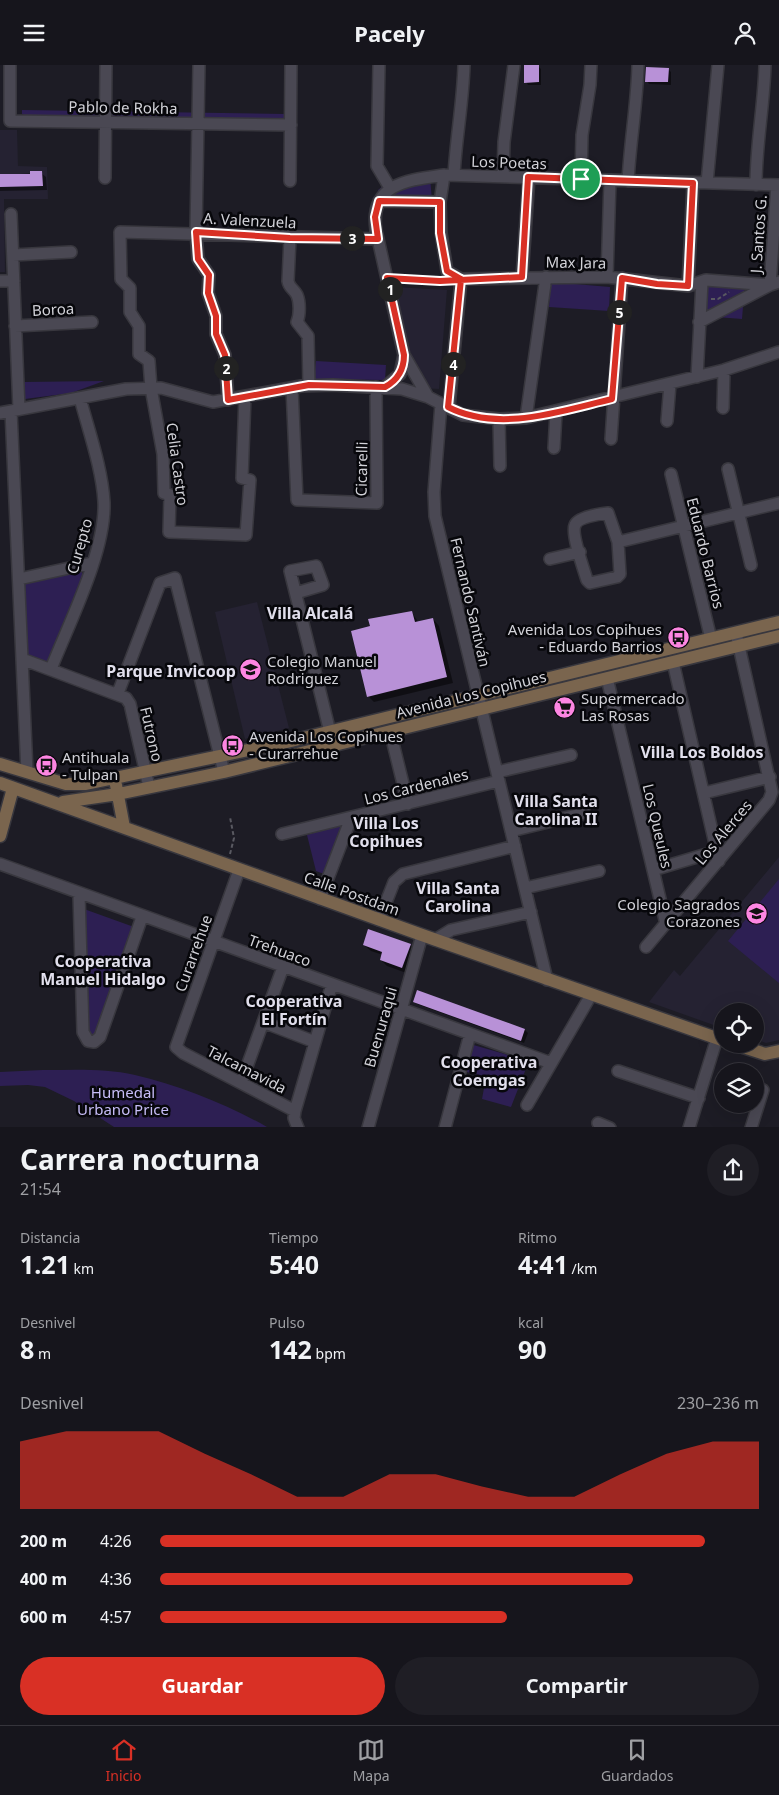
<!DOCTYPE html>
<html lang="es">
<head>
<meta charset="utf-8">
<style>
	:root { --surface:#16151c; --page:#1f1e25; --text:#f1f3f6; --muted:#9e9fa3; --line:#35343b; --accent:#d93025 }
	body { margin:0; font-family:"Noto Sans",sans-serif; background:var(--page); color:var(--text); height:100vh; display:flex; flex-direction:column; font-size:19px; white-space:nowrap }
	* { box-sizing:border-box; margin:0 }
	p { font-size:16px; color:var(--muted) }
	.icon { flex:none; width:28px; height:28px; fill:none; stroke:currentColor; stroke-width:2; stroke-linecap:round; stroke-linejoin:round }
	.map { position:relative; height:1062px; overflow:hidden }
	.side { display:flex; flex-direction:column; background:var(--surface); flex:1 }
	.side>* { flex:none }
	.buttons { position:absolute; left:714px; top:938px; display:grid; gap:10px }
	.buttons a { display:grid; place-items:center; width:50px; height:50px; border-radius:50%; background:var(--surface); box-shadow:0 5px 20px #0002,0 0 0 1px var(--line); font-size:25px }
	.pin { position:absolute; display:grid; place-items:center; width:42px; height:42px; color:#fff; margin:-21px; border:2px solid #fff; border-radius:50%; box-shadow:0 1px 5px #0007 }
	.km { position:absolute; width:25px; height:25px; margin:-12px; border-radius:50%; background:#222; color:#fff; font-size:14px; line-height:25px; text-align:center }
	.round { display:grid; place-items:center; flex:none; width:52px; height:52px; border-radius:26px; background:var(--page) }
	.overview { display:flex; align-items:center; justify-content:space-between; height:85px; padding:0 20px }
	h1 { font-size:28px; font-weight:700; line-height:38px }
	.metrics { display:grid; grid-template-columns:repeat(3,1fr); gap:8px; height:85px; padding:5px 20px }
	.metrics div { display:grid; align-content:center }
	.metrics b { font-size:25px; font-weight:700 }
	.metrics small { font-size:14px; font-weight:400 }
	.metrics p { font-size:14px }
	.chart { height:140px; padding:10px 20px }
	.chart p { display:flex; justify-content:space-between }
	.chart svg { width:100%; height:90px; margin-top:5px; fill:var(--accent); opacity:.7 }
	.action { display:flex; gap:10px; margin-top:auto; padding:10px 20px }
	.action a { flex:1; height:58px; border-radius:30px; background:var(--accent); color:#fff; font-size:20px; font-weight:700; line-height:58px; text-align:center }
	.action a+a { background:var(--page); color:var(--text) }
	ul { padding:0 20px; list-style:none; font-size:16px }
	li { display:grid; grid-template-columns:80px 60px 1fr; align-items:center; height:38px }
	li i { height:12px; border-radius:6px; background:var(--accent) }
	header { display:flex; justify-content:space-between; align-items:center; height:65px; padding:0 20px; background:var(--surface); font-size:22px; font-weight:700 }
	.tab-bar { display:flex; justify-content:space-around; align-items:center; height:70px; border-top:1px solid var(--line); background:var(--surface); font-size:14px; color:var(--muted) }
	.tab-bar a { display:grid; justify-items:center; gap:2px }
	.tab-bar .on { color:var(--accent) }
	.map>svg:first-child { display:block }
	.built { fill:#252232 }
	.green { fill:#2d1f53 }
	.shadow { fill:#0007 }
	.building { fill:#b891d7 }
	.lines { fill:none; stroke-linecap:round; stroke-linejoin:round }
	.street-casing { stroke:#38373e; stroke-width:14 }
	.secondary-casing { stroke:#38373e; stroke-width:15 }
	.path { stroke:#595961; stroke-width:2; stroke-dasharray:4 2.5; stroke-linecap:butt }
	.street { stroke:#4a4853; stroke-width:11 }
	.secondary { stroke:#7a654e; stroke-width:12 }
	.route-casing { stroke:#fff; stroke-width:10 }
	.route { stroke:#d93025; stroke-width:6 }
	.labels { text-anchor:middle; dominant-baseline:central; stroke-width:5; stroke-linejoin:round; paint-order:stroke }
	.street-label { font-size:15px; fill:#d2d2d8; stroke:#07070b }
	.poi-label { font-size:15px; fill:#d2d2d8; stroke:#07070b; text-anchor:start }
	.park-label { font-size:15px; fill:#c6bcf7; stroke:#07070b }
	.neighbourhood-label { font-size:16px; font-weight:bold; fill:#e1dfec; stroke:#07070b }
</style>
</head>
<body>
<header><svg class="icon" aria-label="menu" viewBox="0 0 24 24"><path d="M4 6h16M4 12h16M4 18h16"/></svg>Pacely<svg class="icon" aria-label="person" viewBox="0 0 24 24"><circle cx="12" cy="8" r="4"/><path d="M4 21q1-7 8-7t8 7"/></svg></header>
<div class="map">
<svg width="779" height="1063" viewBox="0 0 779 1063">
	<rect width="100%" height="100%" fill="#1d1c25"/>
	<path class="built" d="M0,65h17l1,36 29,1 1,32h-44l1,73h-5z
		M394,222l53,3 -8,99 -17,-1 -13,-31z
		M257,537l32,126 -44,11 -30,-127z
		M779,792v183l-13,3 -11,-4v-28h-33v17l-73,-26 25,-32 6,6z"/>
	<path class="green" d="M22,45l263,4v8l-256,-5 -7,-3z
		M408,110l22,2 2,24 -55,-1 1,-10 10,-8z
		M706,215l39,2 -3,37 -39,-3z
		M551,217l59,5 -1,24 -60,-4z
		M316,296l70,4 -1,15 -71,-1z
		M104,316l-33,12 -46,6 -1,-17z
		M81,505l3,7 -34,84 -4,1 -19,-7 -3,-73z
		M342,759l2,5 -20,45 -8,-3 -9,-36z
		M779,814v104l-51,-42z
		M84,844l50,18 -37,107 -5,3 -4,-3z
		M470,979l59,17 -18,46 -29,-8 4,-22 -23,-6z
		M43,1005c30,0 62,-2 92,5 43,10 94,30 132,52h-153l-40,-26 -29,-14 -17,-2 -28,1v-14z"/>
	<path class="shadow" d="M538,1l3,3v16h-13l-2,-3z
		M668,4l3,3v13l-22,-1 -2,-3z
		M41,108l5,4 1,13 -47,1v-16z
		M412,548l7,10 14,-4 6,7 14,57 -79,19 -6,-6 3,-69z
		M364,880h46l6,6 -7,23 -22,-8 -6,-6 2,-5 -12,-4z
		M418,926l107,39 3,3 -4,10 -107,-39 -3,-3z"/>
	<path class="building" d="M524,0h15v17l-15,1z
		M646,2l23,1 -1,14h-23z
		M30,106h12l1,15 -43,1v-13h30z
		M412,546l3,11 18,-4 14,59 -80,20 -16,-66 19,-5 -2,-7z
		M368,864l43,15 -9,24 -22,-8 2,-8 -19,-7z
		M417,925l108,39 -4,12 -108,-39z"/>
	<g class="lines">
		<defs>
			<path id="street" d="M10,0v56l281,4
				M199,0l-3,167 2,27 11,16 -1,18 8,23v18l9,21 3,45
				M379,0l-2,101 13,22
				M444,110l-4,27 1,31 6,38 14,8
				M454,110c2,-37 9,-73 10,-110
				M503,112l1,-35 10,-77
				M105,113l1,-113
				M581,114l1,-44 8,-50 1,-20
				M290,116l1,-116
				M628,116c2,-39 9,-77 10,-116
				M707,118l11,-118
				M756,120c0,-41 8,-80 9,-120
				M379,136l61,1
				M11,149l8,195
				M290,173l-2,43c1,7 6,8 9,14 3,7 3,20 0,27l11,14 1,50
				M13,190l58,-3
				M522,212l7,-100
				M607,212l3,-97
				M461,214l146,-2 81,9 18,-6 64,5 9,-3
				M0,216h14
				M688,221l5,-103
				M699,257l71,-37 7,-100
				M15,261l77,-4
				M697,312l5,-95
				M385,322l15,-13 4,-19
				M292,323l5,112 80,3 -1,-116
				M245,331l-3,82 8,2 -4,55 -77,-3 1,-37 -6,-2 -1,-39 -12,-66 -2,-27 -10,-7v-28l-9,-14v-24l-9,-9 -1,-47 258,7
				M428,332l-24,-42 -28,-125c-7,-47 33,-50 68,-55l335,10
				M441,339l-7,88 1,24 112,464
				M449,342l12,-128
				M723,343l1,-38
				M11,346l16,361
				M0,348l126,-24 35,-1 52,14 88,-16 32,-1 69,4 26,8 35,18 36,4 27,-1 198,-48 55,-18
				M526,353l20,-141
				M499,354l1,47
				M667,356l3,-37
				M611,374l11,-161
				M554,383l2,-35
				M728,404l23,96
				M671,409l40,165
				M608,448l10,29 2,32 -3,3 -27,6 -3,-3c-3,-10 -16,-46 -12,-55 3,-8 24,-11 33,-12z
				M618,477l161,-39
				M550,494l30,-7
				M19,514l73,-16
				M296,528l27,-8 -7,-19 -26,5 40,161
				M22,594l104,39 4,6 19,83
				M673,597l46,199
				M51,604c18,-46 55,-118 53,-167 -2,-34 -15,-70 -24,-104
				M607,613l59,246
				M118,628l42,-110 15,-5 49,194
				M390,666l18,73
				M497,707l74,-17
				M704,728l66,-16
				M511,766l74,-18
				M282,769l217,-53
				M0,799l551,199
				M239,805l-63,177 7,6 112,58
				M653,805l64,-19
				M525,823l74,-17
				M79,829l4,138 5,9 6,1 6,-5 42,-120
				M320,834l31,-81
				M379,855l15,-38 9,-8 112,-28
				M435,875l16,-10 80,-18
				M646,882l123,-147 3,-8 -36,-159
				M263,957l52,20
				M618,1006l81,27
				M241,1018l42,-116
				M527,1040l64,-110
				M598,1058l12,5
				M298,1063l-4,-10 1,-7 37,-127
				M368,1063l54,-193
				M445,1063l25,-94
				M689,1063l28,-90
				M751,1063l12,-38"/>
			<path id="secondary" d="M0,699l66,20h20l201,-42 492,-120
				M0,718l422,152 300,105
				M116,720l8,42
				M63,737l55,-8 106,-22 555,-136
				M0,771l13,-48
				M734,979l31,10 14,-3"/>
		</defs>
		<use href="#street" class="street-casing"/>
		<use href="#secondary" class="secondary-casing"/>
		<path class="path" d="M397,213l45,3
			M711,234h7l11,-7
			M230,789l4,-16 -4,-21"/>
		<use href="#street" class="street"/>
		<use href="#secondary" class="secondary"/>
	</g>
	<g class="lines">
		<defs>
			<path id="route" d="M581,114l-53,-2 -6,100 -82,4 -53,-3 17,77c0,15 -6,25 -19,32l-76,-2 -81,15 -3,-45 -9,-21v-18l-8,-23 1,-18 -11,-16 -2,-27 94,6 88,1 -3,-22 4,-16 61,1v31l7,38 14,8 -13,128c51,26 113,4 164,-8l10,-121 35,6 31,2 5,-103 -112,-4"/>
		</defs>
		<use href="#route" class="route-casing"/>
		<use href="#route" class="route"/>
	</g>
	<defs>
		<symbol id="bus-disc" viewBox="-11 -11 22 22"><circle r="9.5" fill="#fd86e2" stroke="#07070b"/><path d="M-5-6H5V4H4V6H2V4H-2V6H-4V4H-5ZM-3.5-4V0h7V-4ZM-3.5 1.2v1.5H-2V1.2ZM2 1.2v1.5H3.5V1.2Z" fill="#111"/></symbol>
		<symbol id="school-disc" viewBox="-11 -11 22 22"><circle r="9.5" fill="#fd86e2" stroke="#07070b"/><path d="M0-5L7-2L0 1L-7-2ZM-4 1L0 2.5L4 1V4Q0 6-4 4Z" fill="#111"/></symbol>
		<symbol id="supermarket-disc" viewBox="-11 -11 22 22"><circle r="9.5" fill="#fd86e2" stroke="#07070b"/><path d="M-6-5.5h2.5l.6 2H6L4.5 2H-2.5L-4.4-4H-6ZM-1.5 3.2a1.3 1.3 0 1 0 .1 0ZM3 3.2a1.3 1.3 0 1 0 .1 0Z" fill="#111"/></symbol>
	</defs>
	<g fill-rule="evenodd">
		<use href="#bus-disc" x="666" y="560" width="25" height="25"/>
		<use href="#school-disc" x="238" y="592" width="25" height="25"/>
		<use href="#supermarket-disc" x="552" y="630" width="25" height="25"/>
		<use href="#bus-disc" x="220" y="668" width="25" height="25"/>
		<use href="#bus-disc" x="34" y="688" width="25" height="25"/>
		<use href="#school-disc" x="744" y="836" width="25" height="25"/>
	</g>
	<g class="labels">
		<g class="street-label">
			<text transform="translate(123 42) rotate(1)">Pablo de Rokha</text>
			<text transform="translate(509 97) rotate(2)">Los Poetas</text>
			<text transform="translate(250 155) rotate(3)">A. Valenzuela</text>
			<text transform="translate(758 169) rotate(-86)">J. Santos G.</text>
			<text transform="translate(576 197) rotate(1)">Max Jara</text>
			<text transform="translate(53 244) rotate(-3)">Boroa</text>
			<text transform="translate(178 399) rotate(82)">Celia Castro</text>
			<text transform="translate(361 404) rotate(-89)">Cicarelli</text>
			<text transform="translate(79 481) rotate(-74)">Curepto</text>
			<text transform="translate(706 488) rotate(76)">Eduardo Barrios</text>
			<text transform="translate(471 537) rotate(77)">Fernando Santiván</text>
			<text transform="translate(471 629) rotate(-14)">Avenida Los Copihues</text>
			<text transform="translate(152 669) rotate(77)">Futrono</text>
			<text transform="translate(416 721) rotate(-14)">Los Cardenales</text>
			<text transform="translate(658 761) rotate(77)">Los Queules</text>
			<text transform="translate(723 767) rotate(-50)">Los Alerces</text>
			<text transform="translate(352 828) rotate(20)">Calle Postdam</text>
			<text transform="translate(280 885) rotate(20)">Trehuaco</text>
			<text transform="translate(193 888) rotate(-70)">Curarrehue</text>
			<text transform="translate(380 962) rotate(-74)">Buenuraqui</text>
			<text transform="translate(247 1004) rotate(27)">Talcamavida</text>
		</g>
		<g class="poi-label">
			<text x="662" y="564" text-anchor="end">Avenida Los Copihues<tspan x="662" dy="17">- Eduardo Barrios</tspan></text>
			<text x="267" y="596">Colegio Manuel<tspan x="267" dy="17">Rodriguez</tspan></text>
			<text x="581" y="633">Supermercado<tspan x="581" dy="17">Las Rosas</tspan></text>
			<text x="249" y="671">Avenida Los Copihues<tspan x="249" dy="17">- Curarrehue</tspan></text>
			<text x="62" y="692">Antihuala<tspan x="62" dy="17">- Tulpan</tspan></text>
			<text x="740" y="839" text-anchor="end">Colegio Sagrados<tspan x="740" dy="17">Corazones</tspan></text>
		</g>
		<g class="park-label">
			<text x="123" y="1027">Humedal<tspan x="123" dy="17">Urbano Price</tspan></text>
		</g>
		<g class="neighbourhood-label">
			<text x="310" y="548">Villa Alcalá</text>
			<text x="171" y="606">Parque Invicoop</text>
			<text x="702" y="687">Villa Los Boldos</text>
			<text x="556" y="736">Villa Santa<tspan x="556" dy="18">Carolina II</tspan></text>
			<text x="386" y="758">Villa Los<tspan x="386" dy="18">Copihues</tspan></text>
			<text x="458" y="823">Villa Santa<tspan x="458" dy="18">Carolina</tspan></text>
			<text x="103" y="896">Cooperativa<tspan x="103" dy="18">Manuel Hidalgo</tspan></text>
			<text x="294" y="936">Cooperativa<tspan x="294" dy="18">El Fortín</tspan></text>
			<text x="489" y="997">Cooperativa<tspan x="489" dy="18">Coemgas</tspan></text>
		</g>
	</g>
</svg>
<div class="buttons">
<a><svg class="icon" aria-label="locate" viewBox="0 0 24 24"><circle cx="12" cy="12" r="6"/><path d="M12 2v4M12 18v4M2 12h4M18 12h4"/></svg></a>
<a><svg class="icon" aria-label="layers" viewBox="0 0 24 24"><path d="M12 4l9 5-9 5-9-5zM3 14l9 5 9-5"/></svg></a>
</div>
<div class="pin" style="left:581px;top:114px;background:#1e9e55"><svg class="icon" aria-label="arrive" viewBox="0 0 24 24"><path d="M6 21V4h12l-3 4 3 4H6"/></svg></div>
<b class="km" style="left:390px;top:224px">1</b>
<b class="km" style="left:226px;top:303px">2</b>
<b class="km" style="left:352px;top:173px">3</b>
<b class="km" style="left:453px;top:299px">4</b>
<b class="km" style="left:619px;top:247px">5</b>
</div>
<section class="side">
<div class="overview"><div><h1>Carrera nocturna</h1><p>21:54</p></div><a class="round"><svg class="icon" aria-label="share" viewBox="0 0 24 24"><path d="M12 15V3M7 8l5-5 5 5M5 13v7h14v-7"/></svg></a></div>
<div class="metrics">
<div><p>Distancia</p><b>1.21<small> km</small></b></div>
<div><p>Tiempo</p><b>5:40</b></div>
<div><p>Ritmo</p><b>4:41<small> /km</small></b></div>
</div>
<div class="metrics">
<div><p>Desnivel</p><b>8<small> m</small></b></div>
<div><p>Pulso</p><b>142<small> bpm</small></b></div>
<div><p>kcal</p><b>90</b></div>
</div>
<div class="chart"><p><span>Desnivel</span>230–236 m</p>
<svg viewBox="0 0 160 44" preserveAspectRatio="none"><path d="M0 44V11L10 6L20 6L30 6L40 17L50 27L60 38L70 38L80 27L90 27L100 33L110 38L120 38L130 27L140 17L150 11L160 11V44z"/></svg>
</div>
<ul>
<li><b>200 m</b>4:26<i style="width:91%"></i></li>
<li><b>400 m</b>4:36<i style="width:79%"></i></li>
<li><b>600 m</b>4:57<i style="width:58%"></i></li>
</ul>
<div class="action"><a>Guardar</a><a>Compartir</a></div>
</section>
<nav class="tab-bar">
<a class="on"><svg class="icon" aria-label="home" viewBox="0 0 24 24"><path d="M3 11l9-7 9 7M6 9v11h12V9"/></svg>Inicio</a>
<a><svg class="icon" aria-label="map" viewBox="0 0 24 24"><path d="M3 6l6-2 6 2 6-2v14l-6 2-6-2-6 2zM9 4v14M15 6v14"/></svg>Mapa</a>
<a><svg class="icon" aria-label="saved" viewBox="0 0 24 24"><path d="M7 4h10v16l-5-4-5 4z"/></svg>Guardados</a>
</nav>
</body>
</html>
